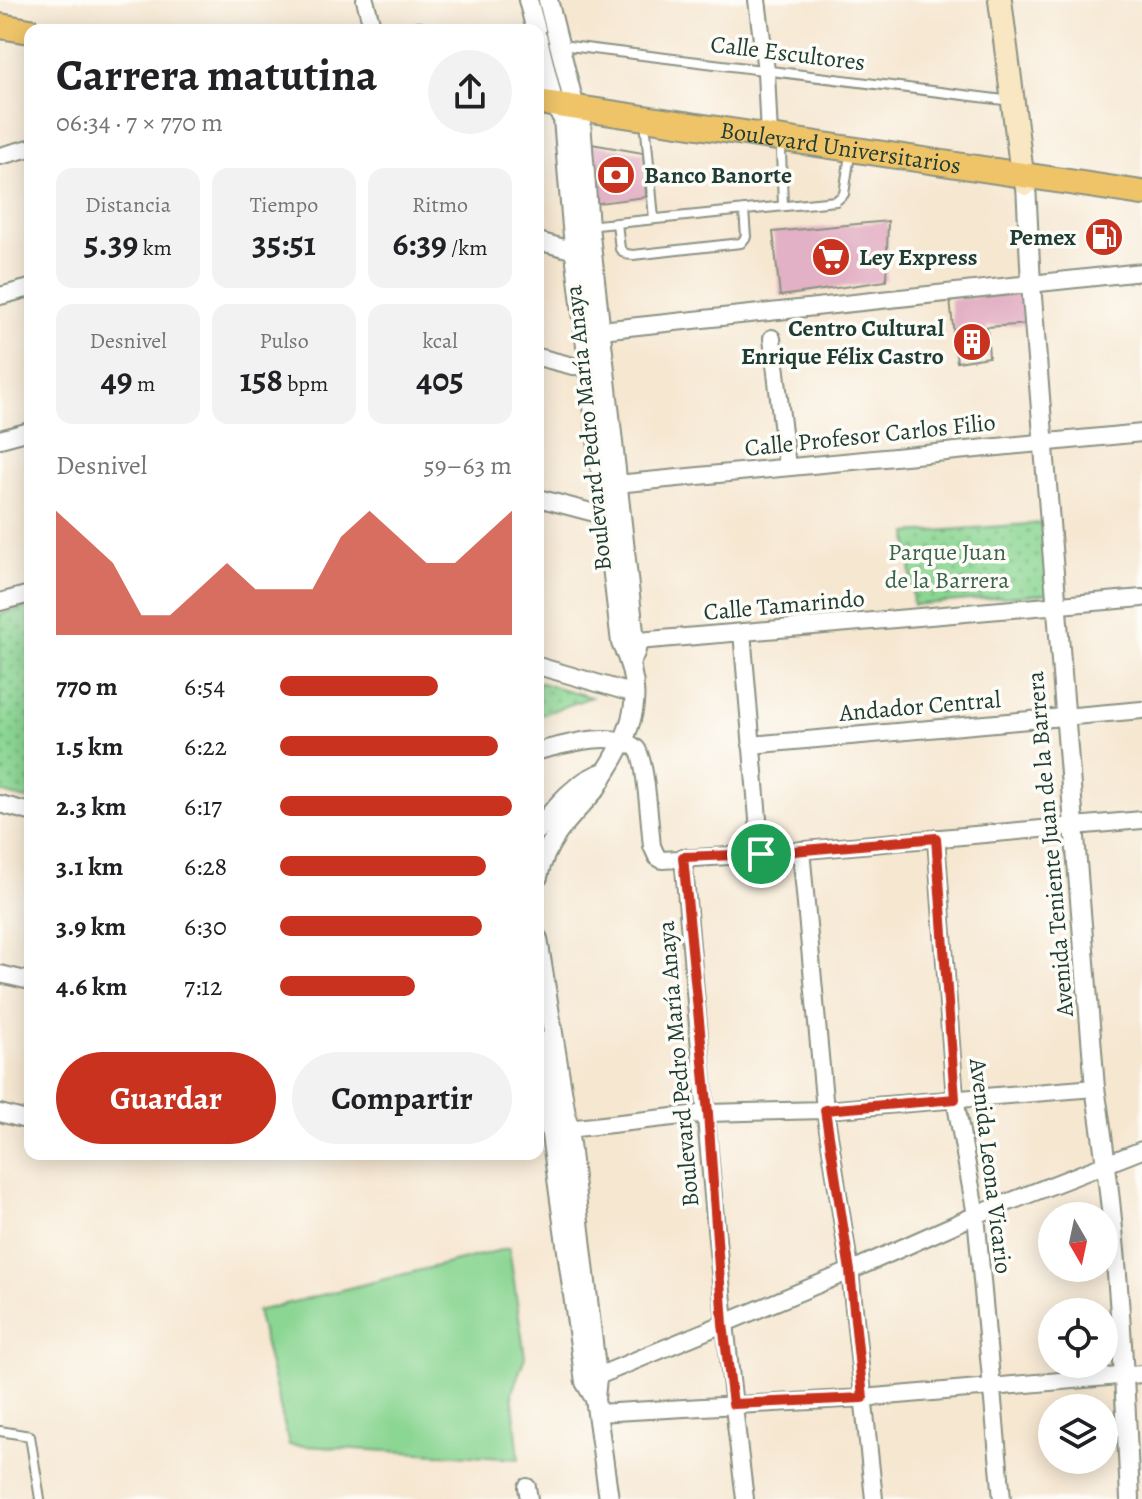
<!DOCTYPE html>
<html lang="es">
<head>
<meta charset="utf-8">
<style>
	:root { --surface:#fff; --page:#f2f2f2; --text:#202124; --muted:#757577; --accent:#c8321e }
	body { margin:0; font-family:Alegreya,serif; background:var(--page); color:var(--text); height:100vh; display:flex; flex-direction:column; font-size:30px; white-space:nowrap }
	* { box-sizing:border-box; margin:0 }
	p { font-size:26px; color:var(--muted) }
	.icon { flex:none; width:44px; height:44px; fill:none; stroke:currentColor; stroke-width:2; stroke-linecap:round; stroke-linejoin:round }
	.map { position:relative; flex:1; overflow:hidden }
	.side { position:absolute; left:24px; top:24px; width:520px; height:1136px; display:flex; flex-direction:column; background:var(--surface); border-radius:16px; box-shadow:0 4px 20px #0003 }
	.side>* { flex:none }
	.needle { width:52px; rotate:171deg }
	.tools { position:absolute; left:1038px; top:1202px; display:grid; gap:16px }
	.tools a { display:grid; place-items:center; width:80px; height:80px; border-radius:50%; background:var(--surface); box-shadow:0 4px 20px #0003; font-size:40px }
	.pin { position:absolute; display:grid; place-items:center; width:68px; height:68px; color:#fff; margin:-34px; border:4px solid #fff; border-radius:50%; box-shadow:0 2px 8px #0007 }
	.round { display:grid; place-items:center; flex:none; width:84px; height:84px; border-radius:42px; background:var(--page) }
	.summary { display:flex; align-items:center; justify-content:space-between; height:136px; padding:0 32px }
	h1 { font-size:44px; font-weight:700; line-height:60px }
	.metrics { display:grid; grid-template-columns:repeat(3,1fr); gap:12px; height:136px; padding:8px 32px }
	.metrics div { display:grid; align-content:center; border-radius:16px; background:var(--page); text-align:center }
	.metrics b { font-size:34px; font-weight:700 }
	.metrics small { font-size:22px; font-weight:400 }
	.metrics p { font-size:22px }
	.chart { height:224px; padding:16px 32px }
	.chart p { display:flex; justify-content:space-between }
	.chart svg { width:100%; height:144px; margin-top:8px; fill:var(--accent); opacity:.7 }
	.primary-button { display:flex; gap:16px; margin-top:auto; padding:16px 32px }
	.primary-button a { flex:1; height:92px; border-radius:48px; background:var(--accent); color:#fff; font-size:32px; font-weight:700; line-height:92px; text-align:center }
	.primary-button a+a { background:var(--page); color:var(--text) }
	ul { padding:0 32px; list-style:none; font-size:26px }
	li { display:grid; grid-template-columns:128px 96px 1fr; align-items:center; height:60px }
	li i { height:20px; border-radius:10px; background:var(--accent) }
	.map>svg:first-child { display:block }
	.green { fill:url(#green-dots); stroke:#558a64; stroke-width:2 }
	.pitch { fill:#8bd693; stroke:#558a64; stroke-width:2 }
	.building { fill:#e3b1c5 }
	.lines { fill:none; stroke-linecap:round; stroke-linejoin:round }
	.service-casing { stroke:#8a9282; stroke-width:12 }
	.minor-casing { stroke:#8a9282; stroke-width:20 }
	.tertiary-casing { stroke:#8a9282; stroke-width:22 }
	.secondary-casing { stroke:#8a9282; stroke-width:26 }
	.primary-casing { stroke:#8a9282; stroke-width:28 }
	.service { stroke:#fff; stroke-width:8 }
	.minor { stroke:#fff; stroke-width:16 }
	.tertiary { stroke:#fff; stroke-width:18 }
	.secondary { stroke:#f9e7c3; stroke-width:22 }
	.primary { stroke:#efc469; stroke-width:24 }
	.route-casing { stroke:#fff; stroke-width:16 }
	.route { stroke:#c8321e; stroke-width:10 }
	.labels { text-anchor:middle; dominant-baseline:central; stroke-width:7; stroke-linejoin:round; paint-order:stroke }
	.street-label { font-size:24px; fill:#1f3d34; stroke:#fdfcf7 }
	.poi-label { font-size:24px; font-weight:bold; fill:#1f3d34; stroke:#fdfcf7; text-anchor:start }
	.park-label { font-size:24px; fill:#3a634c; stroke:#fdfcf7 }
</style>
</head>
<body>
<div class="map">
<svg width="1142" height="1499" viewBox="0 0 1142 1499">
	<defs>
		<pattern id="green-dots" width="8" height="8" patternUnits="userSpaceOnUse" patternTransform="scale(2)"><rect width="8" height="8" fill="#8bd693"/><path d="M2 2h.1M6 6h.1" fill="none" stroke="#71af79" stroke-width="1.8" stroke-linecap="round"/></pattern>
	</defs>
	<rect width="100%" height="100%" fill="#fdfcf7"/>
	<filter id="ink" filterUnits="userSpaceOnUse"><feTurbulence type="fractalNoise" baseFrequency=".0125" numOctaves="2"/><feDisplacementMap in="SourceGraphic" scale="16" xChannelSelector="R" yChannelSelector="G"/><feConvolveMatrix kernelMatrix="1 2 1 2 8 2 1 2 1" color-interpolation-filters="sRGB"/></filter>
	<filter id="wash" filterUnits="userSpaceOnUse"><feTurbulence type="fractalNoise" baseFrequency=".006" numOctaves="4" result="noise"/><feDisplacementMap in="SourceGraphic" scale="32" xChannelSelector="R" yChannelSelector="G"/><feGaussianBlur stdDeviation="1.8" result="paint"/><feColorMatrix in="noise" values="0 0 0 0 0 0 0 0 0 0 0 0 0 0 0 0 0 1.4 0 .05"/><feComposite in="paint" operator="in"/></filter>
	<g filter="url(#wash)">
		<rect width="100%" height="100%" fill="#f6e7d1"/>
		<path class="green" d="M1043,523l10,70 -140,12 -5,-72z
			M30,606v194l-30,-8v-178z
			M538,682l53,15 -53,19z"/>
		<path class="pitch" d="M509,1248l16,109 -13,35 7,67 -230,-14 -32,-134z"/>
		<g id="blocks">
			<path class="building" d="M586,143l57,10 3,44 -55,7z
				M888,221l-2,60 -106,15 -7,-64z
				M1026,291l3,33 -42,3 2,30 -32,5 -7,-62z"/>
		</g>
	</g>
	<g filter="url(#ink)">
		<use href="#blocks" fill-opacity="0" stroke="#8a9282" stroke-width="2"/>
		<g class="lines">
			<defs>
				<path id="service" d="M399,30l20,-4 6,4
					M561,45l451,56
					M646,131l8,88
					M781,151l2,55
					M617,223l3,26 6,5 7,1 108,-12 5,-6 -2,-27
					M587,226l249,-25 8,-7 5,-33
					M0,1431l30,5 10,63"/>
				<path id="minor" d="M365,0l8,30
					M757,0l9,71 3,66
					M0,156l30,-8
					M538,241l37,10
					M0,296l30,-8
					M601,330l541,-58
					M772,338l15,129
					M538,357l35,9 26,1
					M0,439l30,-8
					M606,485l536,-52
					M538,498l68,18
					M0,602l30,-8
					M742,632l19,222
					M626,642l516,-44
					M538,666l97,28
					M751,745l391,-35
					M538,751c25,-6 76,-22 98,-3 10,8 14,82 16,98l5,11 5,3 99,-6 381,-34
					M0,804l30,8
					M936,838l19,261 21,116 26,284
					M801,850l24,260 25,161 24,228
					M683,857c20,214 35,429 62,642
					M0,974l30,7
					M0,1113l30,8
					M559,1130l149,-17 117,-3 270,-22
					M586,1381l264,-110 126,-56 166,-65
					M597,1413l266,-15 279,-24
					M527,1487l2,12"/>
				<path id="tertiary" d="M528,0l8,30
					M548,0l27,108 6,14 8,104 47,424 -5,12
					M538,39l16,66 9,14 9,108 49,416c24,48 14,83 -14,127 -5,7 -7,14 -13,21 -24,27 -48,48 -56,86
					M1026,184l5,100 64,804c22,136 29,274 35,411
					M538,830c17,-23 39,-50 67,-58
					M538,939l30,188 29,250 -2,22 14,100
					M538,1040l47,342 10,17"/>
				<path id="secondary" d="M1000,0l22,174 4,10"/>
				<g id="primary">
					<path d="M0,26l30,5"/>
					<path id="s1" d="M538,102l604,91"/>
				</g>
			</defs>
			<use href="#service" class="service-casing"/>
			<use href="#minor" class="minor-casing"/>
			<use href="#tertiary" class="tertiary-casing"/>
			<use href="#secondary" class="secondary-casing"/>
			<use href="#primary" class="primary-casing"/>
			<use href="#service" class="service"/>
			<use href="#minor" class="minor"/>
			<use href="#tertiary" class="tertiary"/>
			<use href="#secondary" class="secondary"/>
			<use href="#primary" class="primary"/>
		</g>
	</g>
	<g class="lines" filter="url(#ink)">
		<defs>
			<path id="route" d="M936,838l19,261 -130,11 25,161 13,127 -130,6 -10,-80 -15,-211 -25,-256 78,-3z"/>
		</defs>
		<use href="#route" class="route-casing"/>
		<use href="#route" class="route"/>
	</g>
	<defs>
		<symbol id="bank-disc" viewBox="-11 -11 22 22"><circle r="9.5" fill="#c8321e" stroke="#fdfcf7"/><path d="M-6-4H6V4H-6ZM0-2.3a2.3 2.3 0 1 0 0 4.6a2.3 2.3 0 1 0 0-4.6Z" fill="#fff"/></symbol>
		<symbol id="fuel-disc" viewBox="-11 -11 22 22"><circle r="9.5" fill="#c8321e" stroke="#fdfcf7"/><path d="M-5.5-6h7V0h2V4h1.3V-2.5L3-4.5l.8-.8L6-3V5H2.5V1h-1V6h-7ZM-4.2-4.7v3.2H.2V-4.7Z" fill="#fff"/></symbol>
		<symbol id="supermarket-disc" viewBox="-11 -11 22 22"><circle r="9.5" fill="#c8321e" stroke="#fdfcf7"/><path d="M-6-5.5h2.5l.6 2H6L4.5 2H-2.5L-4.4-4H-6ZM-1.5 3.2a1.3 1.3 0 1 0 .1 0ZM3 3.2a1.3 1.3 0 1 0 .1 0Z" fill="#fff"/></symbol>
		<symbol id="building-disc" viewBox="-11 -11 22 22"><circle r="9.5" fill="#c8321e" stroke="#fdfcf7"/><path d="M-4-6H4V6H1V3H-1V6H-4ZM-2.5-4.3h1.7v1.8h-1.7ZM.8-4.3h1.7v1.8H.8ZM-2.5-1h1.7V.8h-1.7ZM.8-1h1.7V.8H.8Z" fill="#fff"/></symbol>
	</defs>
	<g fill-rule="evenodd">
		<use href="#bank-disc" x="594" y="153" width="44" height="44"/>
		<use href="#fuel-disc" x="1082" y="215" width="44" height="44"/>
		<use href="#supermarket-disc" x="809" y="235" width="44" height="44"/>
		<use href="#building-disc" x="950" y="320" width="44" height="44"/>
	</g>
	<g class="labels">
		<g class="street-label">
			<text transform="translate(788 53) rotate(7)">Calle Escultores</text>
			<text stroke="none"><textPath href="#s1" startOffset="306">Boulevard Universitarios</textPath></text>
			<text transform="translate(588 428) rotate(-96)">Boulevard Pedro María Anaya</text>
			<text transform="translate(870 435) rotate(-6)">Calle Profesor Carlos Filio</text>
			<text transform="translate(784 605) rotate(-5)">Calle Tamarindo</text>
			<text transform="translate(920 706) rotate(-5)">Andador Central</text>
			<text transform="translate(1050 844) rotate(-95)">Avenida Teniente Juan de la Barrera</text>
			<text transform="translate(678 1064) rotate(-95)">Boulevard Pedro María Anaya</text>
			<text transform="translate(991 1166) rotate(83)">Avenida Leona Vicario</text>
		</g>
		<g class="poi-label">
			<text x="644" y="175">Banco Banorte</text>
			<text x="1076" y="237" text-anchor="end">Pemex</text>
			<text x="859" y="257">Ley Express</text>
			<text x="944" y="328" text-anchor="end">Centro Cultural<tspan x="944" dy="28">Enrique Félix Castro</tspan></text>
		</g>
		<g class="park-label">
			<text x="947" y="552">Parque Juan<tspan x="947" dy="28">de la Barrera</tspan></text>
		</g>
	</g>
</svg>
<div class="tools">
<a><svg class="needle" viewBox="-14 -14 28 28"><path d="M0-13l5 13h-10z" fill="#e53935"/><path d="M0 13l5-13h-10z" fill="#757577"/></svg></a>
<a><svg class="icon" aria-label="locate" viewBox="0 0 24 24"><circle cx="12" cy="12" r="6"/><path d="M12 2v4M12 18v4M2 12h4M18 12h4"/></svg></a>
<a><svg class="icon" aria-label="layers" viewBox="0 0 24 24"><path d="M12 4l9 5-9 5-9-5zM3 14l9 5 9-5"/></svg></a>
</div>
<div class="pin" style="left:761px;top:854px;background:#1e9e55"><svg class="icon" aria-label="arrive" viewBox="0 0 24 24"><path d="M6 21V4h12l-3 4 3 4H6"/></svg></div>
<section class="side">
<div class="summary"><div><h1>Carrera matutina</h1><p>06:34 · 7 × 770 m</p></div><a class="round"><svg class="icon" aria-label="share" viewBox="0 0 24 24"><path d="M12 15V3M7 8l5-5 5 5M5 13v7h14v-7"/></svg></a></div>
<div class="metrics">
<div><p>Distancia</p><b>5.39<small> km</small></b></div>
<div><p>Tiempo</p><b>35:51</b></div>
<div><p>Ritmo</p><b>6:39<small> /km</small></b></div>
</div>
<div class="metrics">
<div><p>Desnivel</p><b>49<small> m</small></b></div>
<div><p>Pulso</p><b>158<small> bpm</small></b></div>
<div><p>kcal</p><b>405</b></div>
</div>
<div class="chart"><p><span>Desnivel</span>59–63 m</p>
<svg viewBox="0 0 160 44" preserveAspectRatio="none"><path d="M0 44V6L10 14L20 22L30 38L40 38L50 30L60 22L70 30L80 30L90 30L100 14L110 6L120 14L130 22L140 22L150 14L160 6V44z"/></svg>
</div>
<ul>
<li><b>770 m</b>6:54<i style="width:68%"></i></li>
<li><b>1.5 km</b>6:22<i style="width:94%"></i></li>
<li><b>2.3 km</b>6:17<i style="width:100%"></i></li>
<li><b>3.1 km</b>6:28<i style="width:89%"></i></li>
<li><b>3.9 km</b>6:30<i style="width:87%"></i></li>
<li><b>4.6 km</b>7:12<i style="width:58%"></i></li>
</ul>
<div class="primary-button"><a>Guardar</a><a>Compartir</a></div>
</section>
</div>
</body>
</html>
